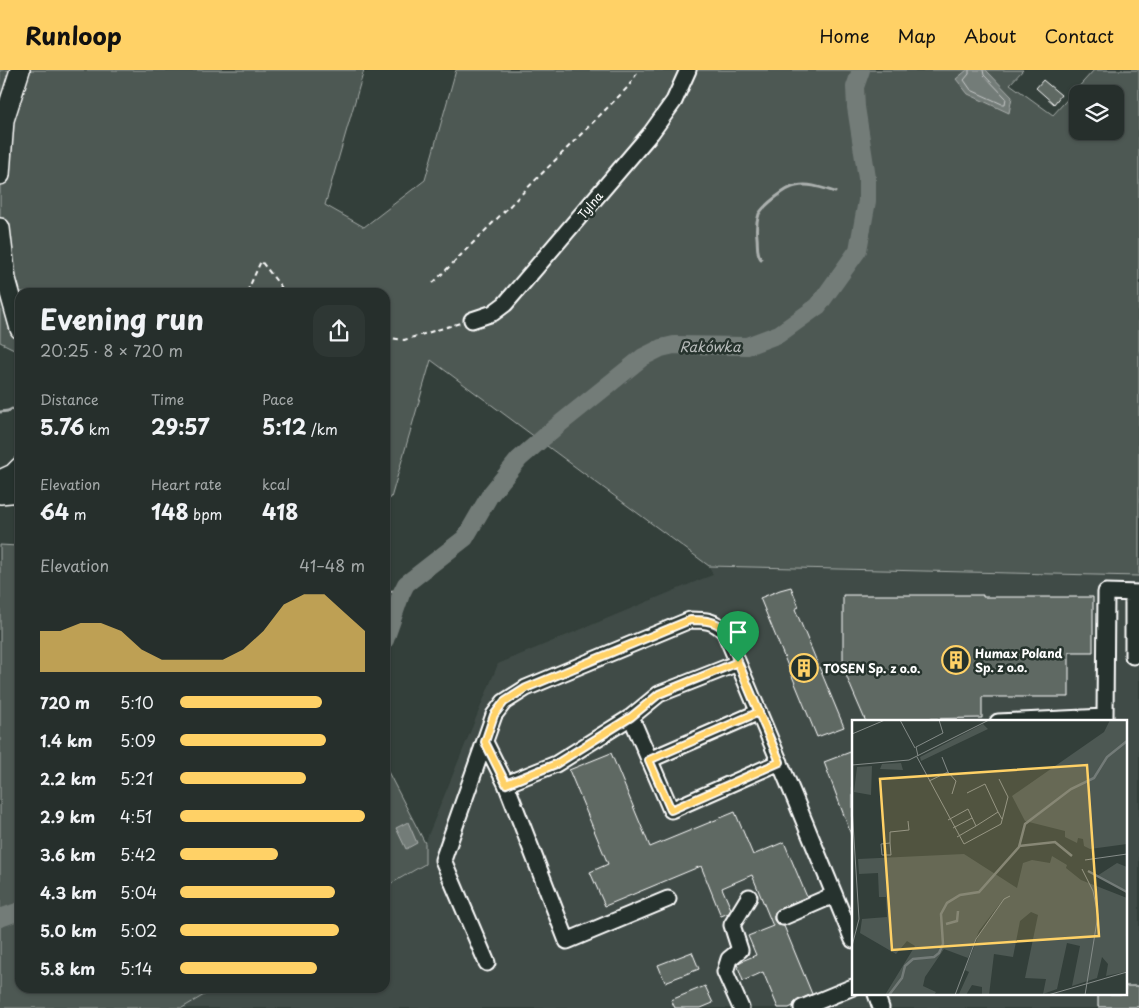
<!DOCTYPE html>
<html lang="en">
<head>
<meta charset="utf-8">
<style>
	:root { --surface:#262f2c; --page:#2e3734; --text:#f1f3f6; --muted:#a4a9a9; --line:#424a48; --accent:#ffd166 }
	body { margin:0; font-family:"Playpen Sans",sans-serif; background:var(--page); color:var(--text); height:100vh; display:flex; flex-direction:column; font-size:19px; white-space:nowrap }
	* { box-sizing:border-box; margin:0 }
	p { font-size:16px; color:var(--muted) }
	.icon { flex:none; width:28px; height:28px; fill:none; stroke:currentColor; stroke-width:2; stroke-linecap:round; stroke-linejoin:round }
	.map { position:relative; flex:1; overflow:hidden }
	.sheet { position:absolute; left:15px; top:218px; width:375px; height:705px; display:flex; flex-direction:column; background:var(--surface); border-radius:15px; box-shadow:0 1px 4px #0004,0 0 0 1px var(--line) }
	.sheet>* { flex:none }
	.controls { position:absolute; left:1069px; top:15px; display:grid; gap:10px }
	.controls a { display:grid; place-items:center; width:55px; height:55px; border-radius:10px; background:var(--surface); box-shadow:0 1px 4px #0004,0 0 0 1px var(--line); font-size:25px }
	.pin { position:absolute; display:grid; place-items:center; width:42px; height:42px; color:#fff; margin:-51px -21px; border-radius:50% 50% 50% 0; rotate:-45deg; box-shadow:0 0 5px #0007 }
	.pin .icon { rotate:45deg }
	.round { display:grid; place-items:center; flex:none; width:52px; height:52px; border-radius:15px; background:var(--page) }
	.overview { display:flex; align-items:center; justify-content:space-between; height:85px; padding:0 25px }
	h1 { font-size:28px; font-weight:700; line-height:38px }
	.metrics { display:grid; grid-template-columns:repeat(3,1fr); gap:8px; height:85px; padding:5px 25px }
	.metrics div { display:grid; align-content:center }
	.metrics b { font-size:21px; font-weight:700 }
	.metrics small { font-size:14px; font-weight:400 }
	.metrics p { font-size:14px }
	.chart { height:140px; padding:10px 25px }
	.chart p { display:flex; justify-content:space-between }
	.chart svg { width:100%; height:90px; margin-top:5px; fill:var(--accent); opacity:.7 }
	ul { padding:0 25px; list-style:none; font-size:16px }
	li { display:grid; grid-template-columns:80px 60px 1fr; align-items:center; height:38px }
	li i { height:12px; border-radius:6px; background:var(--accent) }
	header { display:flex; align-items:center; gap:30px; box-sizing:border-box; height:70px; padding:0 25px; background:var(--accent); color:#111 }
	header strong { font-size:24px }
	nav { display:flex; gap:28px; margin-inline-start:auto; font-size:18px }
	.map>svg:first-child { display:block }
	.built { fill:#404c47; fill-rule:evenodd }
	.green { fill:#4d5853; stroke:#a6aca9; fill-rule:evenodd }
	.water { fill:#737b78; stroke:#abb0ae }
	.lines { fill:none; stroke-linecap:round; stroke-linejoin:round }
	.shore { stroke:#c7cac9; stroke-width:1 }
	.stream { stroke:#abb0ae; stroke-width:3 }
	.river { stroke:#737b78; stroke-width:18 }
	.building { fill:#5f6964; stroke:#fff }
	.minor-casing { stroke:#fff; stroke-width:19 }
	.major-casing { stroke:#fff; stroke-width:22 }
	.path { stroke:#fff; stroke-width:2; stroke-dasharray:5 4; stroke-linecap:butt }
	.minor { stroke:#26332d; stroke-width:15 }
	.major { stroke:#26332d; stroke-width:19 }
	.route-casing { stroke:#fff; stroke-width:10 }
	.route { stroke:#ffd166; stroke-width:6 }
	.labels { text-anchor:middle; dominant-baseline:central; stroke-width:5; stroke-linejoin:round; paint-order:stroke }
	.street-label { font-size:12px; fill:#fff; stroke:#26332d }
	.poi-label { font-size:12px; font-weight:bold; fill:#fff; stroke:#26332d; text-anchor:start }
	.water-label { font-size:14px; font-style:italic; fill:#b9bdbc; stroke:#26332d }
	.inset-river { fill:none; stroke:#737b78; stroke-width:2.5 }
	.inset-road { fill:none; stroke:#858c89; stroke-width:1 }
	.view { fill:#ffd166; fill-opacity:0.15; stroke:#ffd166; stroke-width:2.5 }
	.inset-edge { fill:none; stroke:#fff; stroke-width:2.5 }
</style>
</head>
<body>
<header>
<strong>Runloop</strong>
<nav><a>Home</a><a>Map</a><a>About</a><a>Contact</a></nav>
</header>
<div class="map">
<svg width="1139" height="938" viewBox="0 0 1139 938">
	<rect width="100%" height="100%" fill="#333f3a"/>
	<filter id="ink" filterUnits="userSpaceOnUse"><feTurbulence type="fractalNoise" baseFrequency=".02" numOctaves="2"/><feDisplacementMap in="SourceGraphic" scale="10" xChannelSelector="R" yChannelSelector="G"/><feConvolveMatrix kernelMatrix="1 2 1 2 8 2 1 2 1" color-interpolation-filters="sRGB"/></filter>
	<g filter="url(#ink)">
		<path class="built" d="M709,496l430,10v432h-957l34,-20h169v-101l40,-23v-21l73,-179 204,-85 11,-4zM853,652h272v272h-272z"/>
		<path class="green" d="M0,0h364l-39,135 39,22 61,-47 31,-110h226l-21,41 -157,189 -32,14 31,3 86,-103 65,-70 22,-37 17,-37h330l-13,14 43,31 41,-45h45v506l-430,-10 -278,-206 -40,138 -6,1v-207h-365v60l-20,-10zM1078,24h37v37h-37z
			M0,475l18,1 2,2v440h196l-34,20h-182z
			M385,696l40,77v21l-40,23z"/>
		<path class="water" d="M967,0h19l26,27 -3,16 -41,-19 -12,-15z
			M408,752l9,21 -11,6 -10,-21z"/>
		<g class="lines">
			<path class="shore" d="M969,0v4l-5,6 7,10 31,14h3l1,-6 -22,-23 -1,-5"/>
			<path class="stream" d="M761,189c-5,-7 -3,-13 -4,-22 -1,-8 -1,-15 2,-23 5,-9 28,-27 37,-28 14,-3 26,2 39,6
				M0,342l8,-1 4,-2 6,3 2,4
				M385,522l18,-2"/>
			<path class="river" d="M385,570l16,-46 5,-10 59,-46 25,-43 29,-36 38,-33 86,-69 18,-9 13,-3 73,1 32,-12 39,-28 40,-56 9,-49v-23l-11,-71 -1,-20 6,-17
				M0,848l20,-7"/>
		</g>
		<path class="building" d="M1043,10l18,15 -7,9 -18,-16z
			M791,517l8,20 -4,2 49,118 -27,10 -57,-139 20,-8z
			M843,525h140v2h110v55h-24v45h-87v21l-70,1v3h-46l-13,-30 -10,-24z
			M853,681v86h-1l-28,-75z
			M611,683l39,94 85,-35 18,43 31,-13 23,55 -28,12 -4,3 -1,4v4l4,5 6,1 28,68 -14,6 -4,3 -1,3 -4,2h-11l-15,-36 -20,9 -6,-17 5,-3 14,-6 -8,-19 25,-10 -21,-51 -30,13 9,21 -2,4 -8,3 -20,-50 -96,40 -15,-34 18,-8 -39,-94z
			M692,882l7,17 -34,13 -7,-17z
			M705,916l8,17 -12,5h-26l-4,-8z
			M1125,916h14v21h-41v-13h27z"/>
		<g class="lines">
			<defs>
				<path id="minor" d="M472,250l21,-7 12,-9 146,-171 23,-32 14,-31
					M1133,586v-63
					M738,593l-79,31 -28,23 40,93 109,-48
					M998,652l107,-5 1,-125 33,1
					M485,672l21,42 50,-20 75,-47
					M649,690l110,-48
					M506,714l61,157 101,-42
					M783,847l51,-22
					M487,893l-44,-103 51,-145 10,-13 22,-14 164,-68c15,0 24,0 35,12l68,162 60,146
					M876,924l5,14
					M741,938l-16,-36 4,-13 11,-9 -8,-25 17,-28
					M802,938l51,-21"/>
				<path id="major" d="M0,105l4,-55 16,-50
					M0,158l6,51 14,50
					M0,410l13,-6 7,-7
					M0,424l20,-2"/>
			</defs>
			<use href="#minor" class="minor-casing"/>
			<use href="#major" class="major-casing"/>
			<path class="path" d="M433,213l195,-196 11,-17
				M247,222l14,-31 24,31
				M385,267l19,3 56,-17"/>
			<use href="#minor" class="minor"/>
			<use href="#major" class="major"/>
		</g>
	</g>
	<g class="lines" filter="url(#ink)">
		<defs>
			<path id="route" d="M738,592l-79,32 -28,23 -75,47 -50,20 -21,-42 9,-27 10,-13 22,-14 164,-68c10,0 22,0 30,6 9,8 14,28 19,39 13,32 27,64 41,97l-109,48 -22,-50 110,-48 -21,-50"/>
		</defs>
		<use href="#route" class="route-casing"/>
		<use href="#route" class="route"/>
	</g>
	<defs>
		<symbol id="building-ring" viewBox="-11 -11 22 22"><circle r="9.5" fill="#26332d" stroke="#ffd166" stroke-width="1.5"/><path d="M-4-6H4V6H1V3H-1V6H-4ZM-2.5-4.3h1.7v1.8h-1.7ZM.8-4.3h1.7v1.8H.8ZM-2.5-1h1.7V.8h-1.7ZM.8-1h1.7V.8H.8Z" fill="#ffd166"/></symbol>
	</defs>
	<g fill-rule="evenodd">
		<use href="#building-ring" x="940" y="574" width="32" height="32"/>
		<use href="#building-ring" x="788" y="582" width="32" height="32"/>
	</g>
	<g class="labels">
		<g class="street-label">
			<text transform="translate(590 135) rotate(-50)">Tylna</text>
		</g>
		<g class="poi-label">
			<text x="975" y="583">Humax Poland<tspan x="975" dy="14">Sp. z o.o.</tspan></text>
			<text x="823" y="598">TOSEN Sp. z o.o.</text>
		</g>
		<g class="water-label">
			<text x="710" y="276">Rakówka</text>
		</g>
	</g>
	<g transform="translate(852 650)">
		<rect width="275" height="275" fill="#333f3a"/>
		<path d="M258,0h17v124l-37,5 -6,-3 -1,-7 -5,-1 -1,5 -12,-6v-6l-40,-10 -13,-25 92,-64zM131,4l5,5 -67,32 -1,-4zM49,43l2,7 -23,-1 2,-5zM20,46l-1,29 -17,-3 3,-25zM112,134l53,34 6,-25 9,-3 18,3 2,-7 15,9 -1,3 15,12 46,18 -2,74 -19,4 2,-12 -6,-7 -5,21 -25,8 8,-40 -13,-3 -10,46 -14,5 3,-15 -21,-1 13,-63 -7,-3 -11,9 -7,36 -19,-3 -5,41h-7v-8l-10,-2 -6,10 -7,-1 10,-22 -4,-2 13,-33 27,-40 -26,34 -11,27 -24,-9 -19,28 -2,9 13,6 -2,3h-49l30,-49 -8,-5 -11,13 -36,-21 2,-14 25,-2 -1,-20h-7l-1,-24 -19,1 -1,-15zM265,143l10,4v26l-30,-17z" fill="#4d5853"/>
		<path class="inset-river" d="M167,126l36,-4 17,14M236,151l39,21M94,204l11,-3 1,-10M37,275l13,-17 3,-12 8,-7 21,-2 5,-4 4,-9 -2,-30 6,-11 13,-8 19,-3 40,-45 6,-23 46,-35 23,-11 13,-21 20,-16"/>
		<path class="inset-road" d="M48,0l15,28M0,14l33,-14M66,36l-2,-9 27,-14 -4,-13M65,37l47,87 37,-20 7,-27 -9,-18M0,45l57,-5 80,-40M96,52l8,9 -4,13M77,61l19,-9 -6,-15M115,73l18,-9 13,28M0,87l7,112 -7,27M96,100l20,-11 8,17 -19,11M124,106l22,-14 4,7M101,108l19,-10M38,123l-9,1 1,11h9l-1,-12v-11l19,-2 -1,-9M233,140l42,-6M230,149l11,22 5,24 -13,80M103,275l21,-56 28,-40 6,-3M196,275l79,-23"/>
		<path class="view" d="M235,45l12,171 -207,14 -12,-171z"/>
		<rect width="275" height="275" class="inset-edge"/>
	</g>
</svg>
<div class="controls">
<a><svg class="icon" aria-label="layers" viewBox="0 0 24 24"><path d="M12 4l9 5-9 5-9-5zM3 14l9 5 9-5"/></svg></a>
</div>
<div class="pin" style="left:738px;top:592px;background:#1e9e55"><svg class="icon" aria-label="arrive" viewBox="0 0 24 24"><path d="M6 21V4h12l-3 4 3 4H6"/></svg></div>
<section class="sheet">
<div class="overview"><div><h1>Evening run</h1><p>20:25 · 8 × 720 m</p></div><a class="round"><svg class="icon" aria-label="share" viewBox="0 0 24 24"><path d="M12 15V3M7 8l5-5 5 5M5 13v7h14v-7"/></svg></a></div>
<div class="metrics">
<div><p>Distance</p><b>5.76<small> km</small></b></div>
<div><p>Time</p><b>29:57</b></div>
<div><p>Pace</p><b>5:12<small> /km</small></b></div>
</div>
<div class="metrics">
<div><p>Elevation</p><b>64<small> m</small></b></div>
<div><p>Heart rate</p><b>148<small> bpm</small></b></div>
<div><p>kcal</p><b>418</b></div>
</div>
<div class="chart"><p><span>Elevation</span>41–48 m</p>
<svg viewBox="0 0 160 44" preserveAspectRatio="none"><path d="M0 44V24L10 24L20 20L30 20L40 24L50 33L60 38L70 38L80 38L90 38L100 33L110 24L120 11L130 6L140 6L150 15L160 24V44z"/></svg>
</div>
<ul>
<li><b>720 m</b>5:10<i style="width:77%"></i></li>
<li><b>1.4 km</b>5:09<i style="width:79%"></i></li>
<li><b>2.2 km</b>5:21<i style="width:68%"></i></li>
<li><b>2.9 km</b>4:51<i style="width:100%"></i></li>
<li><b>3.6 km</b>5:42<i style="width:53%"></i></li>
<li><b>4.3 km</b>5:04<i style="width:84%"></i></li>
<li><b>5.0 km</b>5:02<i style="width:86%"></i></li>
<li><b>5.8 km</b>5:14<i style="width:74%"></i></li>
</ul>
</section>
</div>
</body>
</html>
